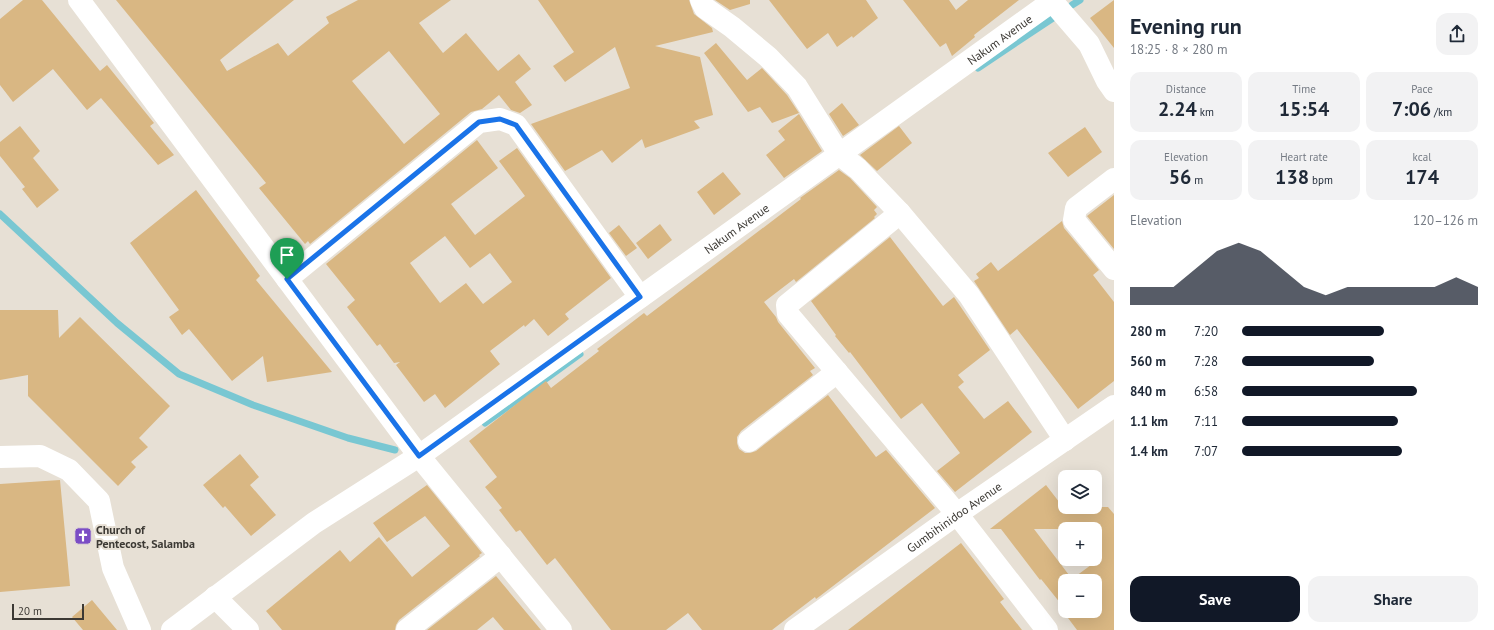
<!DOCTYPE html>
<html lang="en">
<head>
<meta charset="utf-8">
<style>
	:root { --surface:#fff; --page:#f2f2f3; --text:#1f2937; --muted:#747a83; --accent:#111827 }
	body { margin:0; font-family:"PT Sans",sans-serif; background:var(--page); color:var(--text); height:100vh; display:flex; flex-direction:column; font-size:15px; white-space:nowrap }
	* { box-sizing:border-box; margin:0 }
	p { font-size:13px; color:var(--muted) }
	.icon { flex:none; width:22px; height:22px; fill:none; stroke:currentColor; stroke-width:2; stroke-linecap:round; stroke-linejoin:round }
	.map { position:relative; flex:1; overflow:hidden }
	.drawer { display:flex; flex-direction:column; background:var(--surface); width:380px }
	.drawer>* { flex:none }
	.buttons { position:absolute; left:1058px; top:470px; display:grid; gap:8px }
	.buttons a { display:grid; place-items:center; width:44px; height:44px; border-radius:8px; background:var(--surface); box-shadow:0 4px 16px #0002; font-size:20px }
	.scale { position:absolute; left:12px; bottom:10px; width:72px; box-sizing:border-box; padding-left:4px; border:2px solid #3c3934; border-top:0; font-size:11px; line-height:14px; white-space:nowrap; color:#3c3934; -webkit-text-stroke:3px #e7e0d5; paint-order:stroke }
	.pin { position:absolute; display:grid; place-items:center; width:34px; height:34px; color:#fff; margin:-41px -17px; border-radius:50% 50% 50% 0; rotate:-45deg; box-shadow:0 0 4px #0007 }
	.pin .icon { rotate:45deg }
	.round { display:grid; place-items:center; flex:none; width:42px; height:42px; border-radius:12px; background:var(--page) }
	.summary { display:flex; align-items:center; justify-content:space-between; height:68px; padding:0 16px }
	h1 { font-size:22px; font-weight:600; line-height:30px }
	.stats { display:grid; grid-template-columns:repeat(3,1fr); gap:6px; height:68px; padding:4px 16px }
	.stats div { display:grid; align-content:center; border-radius:10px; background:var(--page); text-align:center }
	.stats b { font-size:20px; font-weight:600 }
	.stats small { font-size:11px; font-weight:400 }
	.stats p { font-size:11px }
	.chart { height:112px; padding:8px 16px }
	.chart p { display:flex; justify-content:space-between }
	.chart svg { width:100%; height:72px; margin-top:4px; fill:var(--accent); opacity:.7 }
	.button { display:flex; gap:8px; margin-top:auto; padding:8px 16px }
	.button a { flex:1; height:46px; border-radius:12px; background:var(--accent); color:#fff; font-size:16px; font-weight:600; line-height:46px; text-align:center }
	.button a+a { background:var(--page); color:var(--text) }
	ul { padding:0 16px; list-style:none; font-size:13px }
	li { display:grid; grid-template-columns:64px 48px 1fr; align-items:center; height:30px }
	li i { height:10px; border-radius:5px; background:var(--accent) }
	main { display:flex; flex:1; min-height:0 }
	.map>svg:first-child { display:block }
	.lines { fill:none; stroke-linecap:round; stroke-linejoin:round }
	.stream { stroke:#79c7d2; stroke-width:7 }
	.building { fill:#d9b783; fill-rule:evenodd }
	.minor { stroke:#fff; stroke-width:22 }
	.route-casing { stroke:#fff; stroke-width:8 }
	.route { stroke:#1a73e8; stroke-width:5 }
	.labels { text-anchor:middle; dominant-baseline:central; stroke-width:4; stroke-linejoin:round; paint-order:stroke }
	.street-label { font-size:12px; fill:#3c3934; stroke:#e7e0d5 }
	.poi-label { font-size:12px; font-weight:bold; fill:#3c3934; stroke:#e7e0d5; text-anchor:start }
</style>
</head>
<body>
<main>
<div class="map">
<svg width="1114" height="630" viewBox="0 0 1114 630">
	<rect width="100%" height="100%" fill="#e7e0d5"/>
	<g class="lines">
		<path class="stream" d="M1072,5l8,-5
			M978,68l75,-50
			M0,214l117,109 62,51 74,31 95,33 47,12
			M485,423l95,-69"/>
	</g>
	<path class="building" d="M23,0h19l58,71 7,-6 47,58 -4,3 24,29 -16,10 -57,-67 -14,12 -34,-41 -40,33 -13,-17v-66z
		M116,0h178l-74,60 7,11 51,-28 10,13 41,-33 -3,-6 32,-17h93l-32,23 24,30 23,-20 32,38 21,-17 12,15 -16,13 17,23 -12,8 -9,-3 -12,-15 -17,14 -11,3 -161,132 -2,-3 -3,3 -46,-56 7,-5zM389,51l51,63 -36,30 -52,-63z
		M538,0h151l5,14 18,14 1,4 -58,14 45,11 13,58 -19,6 6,7 -55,20 -3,-9 -30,24 -10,-13 -37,21 -34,-47 99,-36 -15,-41 -50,35 -12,-16 21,-14z
		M715,0h35v4l-20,6z
		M769,0h97l12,18 -25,20 -1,-2 -15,11 -9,-14 -21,16z
		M903,0h46l7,10 12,-10h51l-45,35 1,2 -23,19 -6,-13 -6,4z
		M1114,0v48l-24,-30z
		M716,43l31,37 15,-12 25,27 12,18 -27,10 -12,-16 -12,5 -44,-59z
		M842,103l17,22 -16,11 -14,-22z
		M799,114l23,37 -38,27 -18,-23 19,-15 -7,-9z
		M20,126l20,25 -7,7 26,32 -22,18 -15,-19 3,-2 -25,-31v-14z
		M899,126l13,17 -35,28 -17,-16z
		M1085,127l17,25 -34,25 -20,-24z
		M477,140l21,28 -47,36 24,31 50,-39 -26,-35 18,-13 94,130 -46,36 4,5 -21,17 -14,-17 -9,8 -1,-2 -34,26 10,13 -55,44 -10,-14 -11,8 -28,-37 4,-3 -6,1 -14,-19 -3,2 -30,-39 8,-7 -29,-36zM445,236l25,32 20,-15 22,29 -29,22 -17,-21 -26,20 -30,-40z
		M839,170l11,8 27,29 -3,3 3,4 -3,3 1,1 -79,64 -2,-3 -30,23 12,15 2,5 37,46 -5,3 3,4 -72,56 -4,6v6l2,6 6,4h5l6,-2 72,-56 48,62 10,-7 49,58 -115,88 -4,3 -1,-2 -43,33h-70l-14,-17 -22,17h-55l-56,-72 -8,7 -27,-35 -4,2 -17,-22 3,-2 -17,-21 12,-10 -28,-36 77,-60 5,7 48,-37 -2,-2 47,-36 3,3 154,-117 -1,-1z
		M723,172l18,22 -27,21 -17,-23z
		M196,190l64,86 -4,4 76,92 -65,10 -4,-26 -31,25 -43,-52 -7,6 -13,-18 10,-7 -49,-67z
		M1114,195v54l-27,-33z
		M1062,221l2,7 35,42 -6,5 21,27v79l-36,28 -61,-80 -7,6 -36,-54 5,-3 -3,-4 15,-12 7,9z
		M660,224l12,16 -24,19 -12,-16z
		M619,225l18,23 -11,8 -17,-23z
		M890,237l53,69 11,-9 36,53 -32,25 6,7 -6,5 26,32 24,-18 24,31 -77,60 -18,-21 23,-18 -38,-50 -21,16 -51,-67 -1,1 -14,-17 1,-1 -25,-34z
		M0,310h58l1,28 21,-21 90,89 -31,32 9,9 -17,15 5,5 -18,19 -90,-90v-21l-28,5z
		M240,454l19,23 -9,8 26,30 -25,21 -26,-30 -2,2 -20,-23z
		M60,480l10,106 -70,6v-108z
		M427,485l55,68 -3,2 1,1 -81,64 -3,5 -1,5h-113l-16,-19 74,-61 10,12 29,-25 33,40 38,-31 -25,-30 -38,26 -14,-19z
		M1046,485l17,22h45l6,7v116h-37l-9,-12 2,-2 -3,-5h28v-30h-30v28l-24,-30 -1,1 -39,-51h-11zM1034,529h61v33l-23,17z
		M961,543l43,56 -4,3 22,28h-174z
		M496,576l45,54h-37l-11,-13 -16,13h-50z
		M92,600l25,30h-34l-11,-13z"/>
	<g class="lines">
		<g class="minor">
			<path d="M79,0l340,456 142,174"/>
			<path d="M701,0l4,8 27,19 36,30 29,30 42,67 19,15 42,44 -113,92 1,9 169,200 90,116"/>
			<path d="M1052,1l37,43 18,37 7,10"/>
			<path d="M1114,179l-38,29 -2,12 40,49"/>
			<path d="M900,213l69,82 96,145"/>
			<path d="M287,279l192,-157 21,-3 16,6 124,172"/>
			<path d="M749,441l88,-69"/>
			<path d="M0,457l40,-1 29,14 30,31 14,67 27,62"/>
			<path d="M215,597l33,33"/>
			<path id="s1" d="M172,630l142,-107 105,-67 635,-456"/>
			<path d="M407,630l94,-74"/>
			<path id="s2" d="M795,630l162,-116 157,-108"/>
		</g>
	</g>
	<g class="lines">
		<defs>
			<path id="route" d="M500,119l16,6 124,172 -221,159 -132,-177 192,-157z"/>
		</defs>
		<use href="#route" class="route-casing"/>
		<use href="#route" class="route"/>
	</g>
	<defs>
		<symbol id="church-square" viewBox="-11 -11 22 22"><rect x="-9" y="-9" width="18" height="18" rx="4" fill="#7b4dc5" stroke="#e7e0d5"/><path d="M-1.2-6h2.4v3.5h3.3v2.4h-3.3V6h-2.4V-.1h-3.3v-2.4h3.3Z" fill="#fff"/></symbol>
	</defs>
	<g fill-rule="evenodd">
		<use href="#church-square" x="73" y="526" width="20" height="20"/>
	</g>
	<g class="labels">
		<g class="street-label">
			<text stroke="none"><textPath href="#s1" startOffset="1017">Nakum Avenue</textPath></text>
			<text stroke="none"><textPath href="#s1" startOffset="693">Nakum Avenue</textPath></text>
			<text stroke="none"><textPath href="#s2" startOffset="195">Gumbihinidoo Avenue</textPath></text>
		</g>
		<g class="poi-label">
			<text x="96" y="529">Church of<tspan x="96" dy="14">Pentecost, Salamba</tspan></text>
		</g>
	</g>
</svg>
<div class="buttons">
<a><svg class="icon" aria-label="layers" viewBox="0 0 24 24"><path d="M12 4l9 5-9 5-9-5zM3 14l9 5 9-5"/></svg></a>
<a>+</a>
<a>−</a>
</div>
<div class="scale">20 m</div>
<div class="pin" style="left:287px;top:279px;background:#1e9e55"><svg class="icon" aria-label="arrive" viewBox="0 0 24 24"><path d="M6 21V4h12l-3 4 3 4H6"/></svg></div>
</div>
<section class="drawer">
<div class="summary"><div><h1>Evening run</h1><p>18:25 · 8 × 280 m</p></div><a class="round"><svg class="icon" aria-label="share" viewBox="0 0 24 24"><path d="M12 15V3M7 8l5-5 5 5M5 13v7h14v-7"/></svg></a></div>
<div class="stats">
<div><p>Distance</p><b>2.24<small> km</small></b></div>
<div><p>Time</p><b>15:54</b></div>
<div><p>Pace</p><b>7:06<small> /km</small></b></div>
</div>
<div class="stats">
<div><p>Elevation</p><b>56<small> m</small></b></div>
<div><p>Heart rate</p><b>138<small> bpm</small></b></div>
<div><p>kcal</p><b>174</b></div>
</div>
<div class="chart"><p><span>Elevation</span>120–126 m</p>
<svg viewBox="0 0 160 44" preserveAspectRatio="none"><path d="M0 44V33L10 33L20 33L30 22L40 11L50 6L60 11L70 22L80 33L90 38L100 33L110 33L120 33L130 33L140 33L150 27L160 33V44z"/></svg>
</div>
<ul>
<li><b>280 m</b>7:20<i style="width:60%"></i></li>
<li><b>560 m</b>7:28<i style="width:56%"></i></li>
<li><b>840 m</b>6:58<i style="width:74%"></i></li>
<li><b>1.1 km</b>7:11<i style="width:66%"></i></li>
<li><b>1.4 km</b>7:07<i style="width:68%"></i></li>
</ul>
<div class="button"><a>Save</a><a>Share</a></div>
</section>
</main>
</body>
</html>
